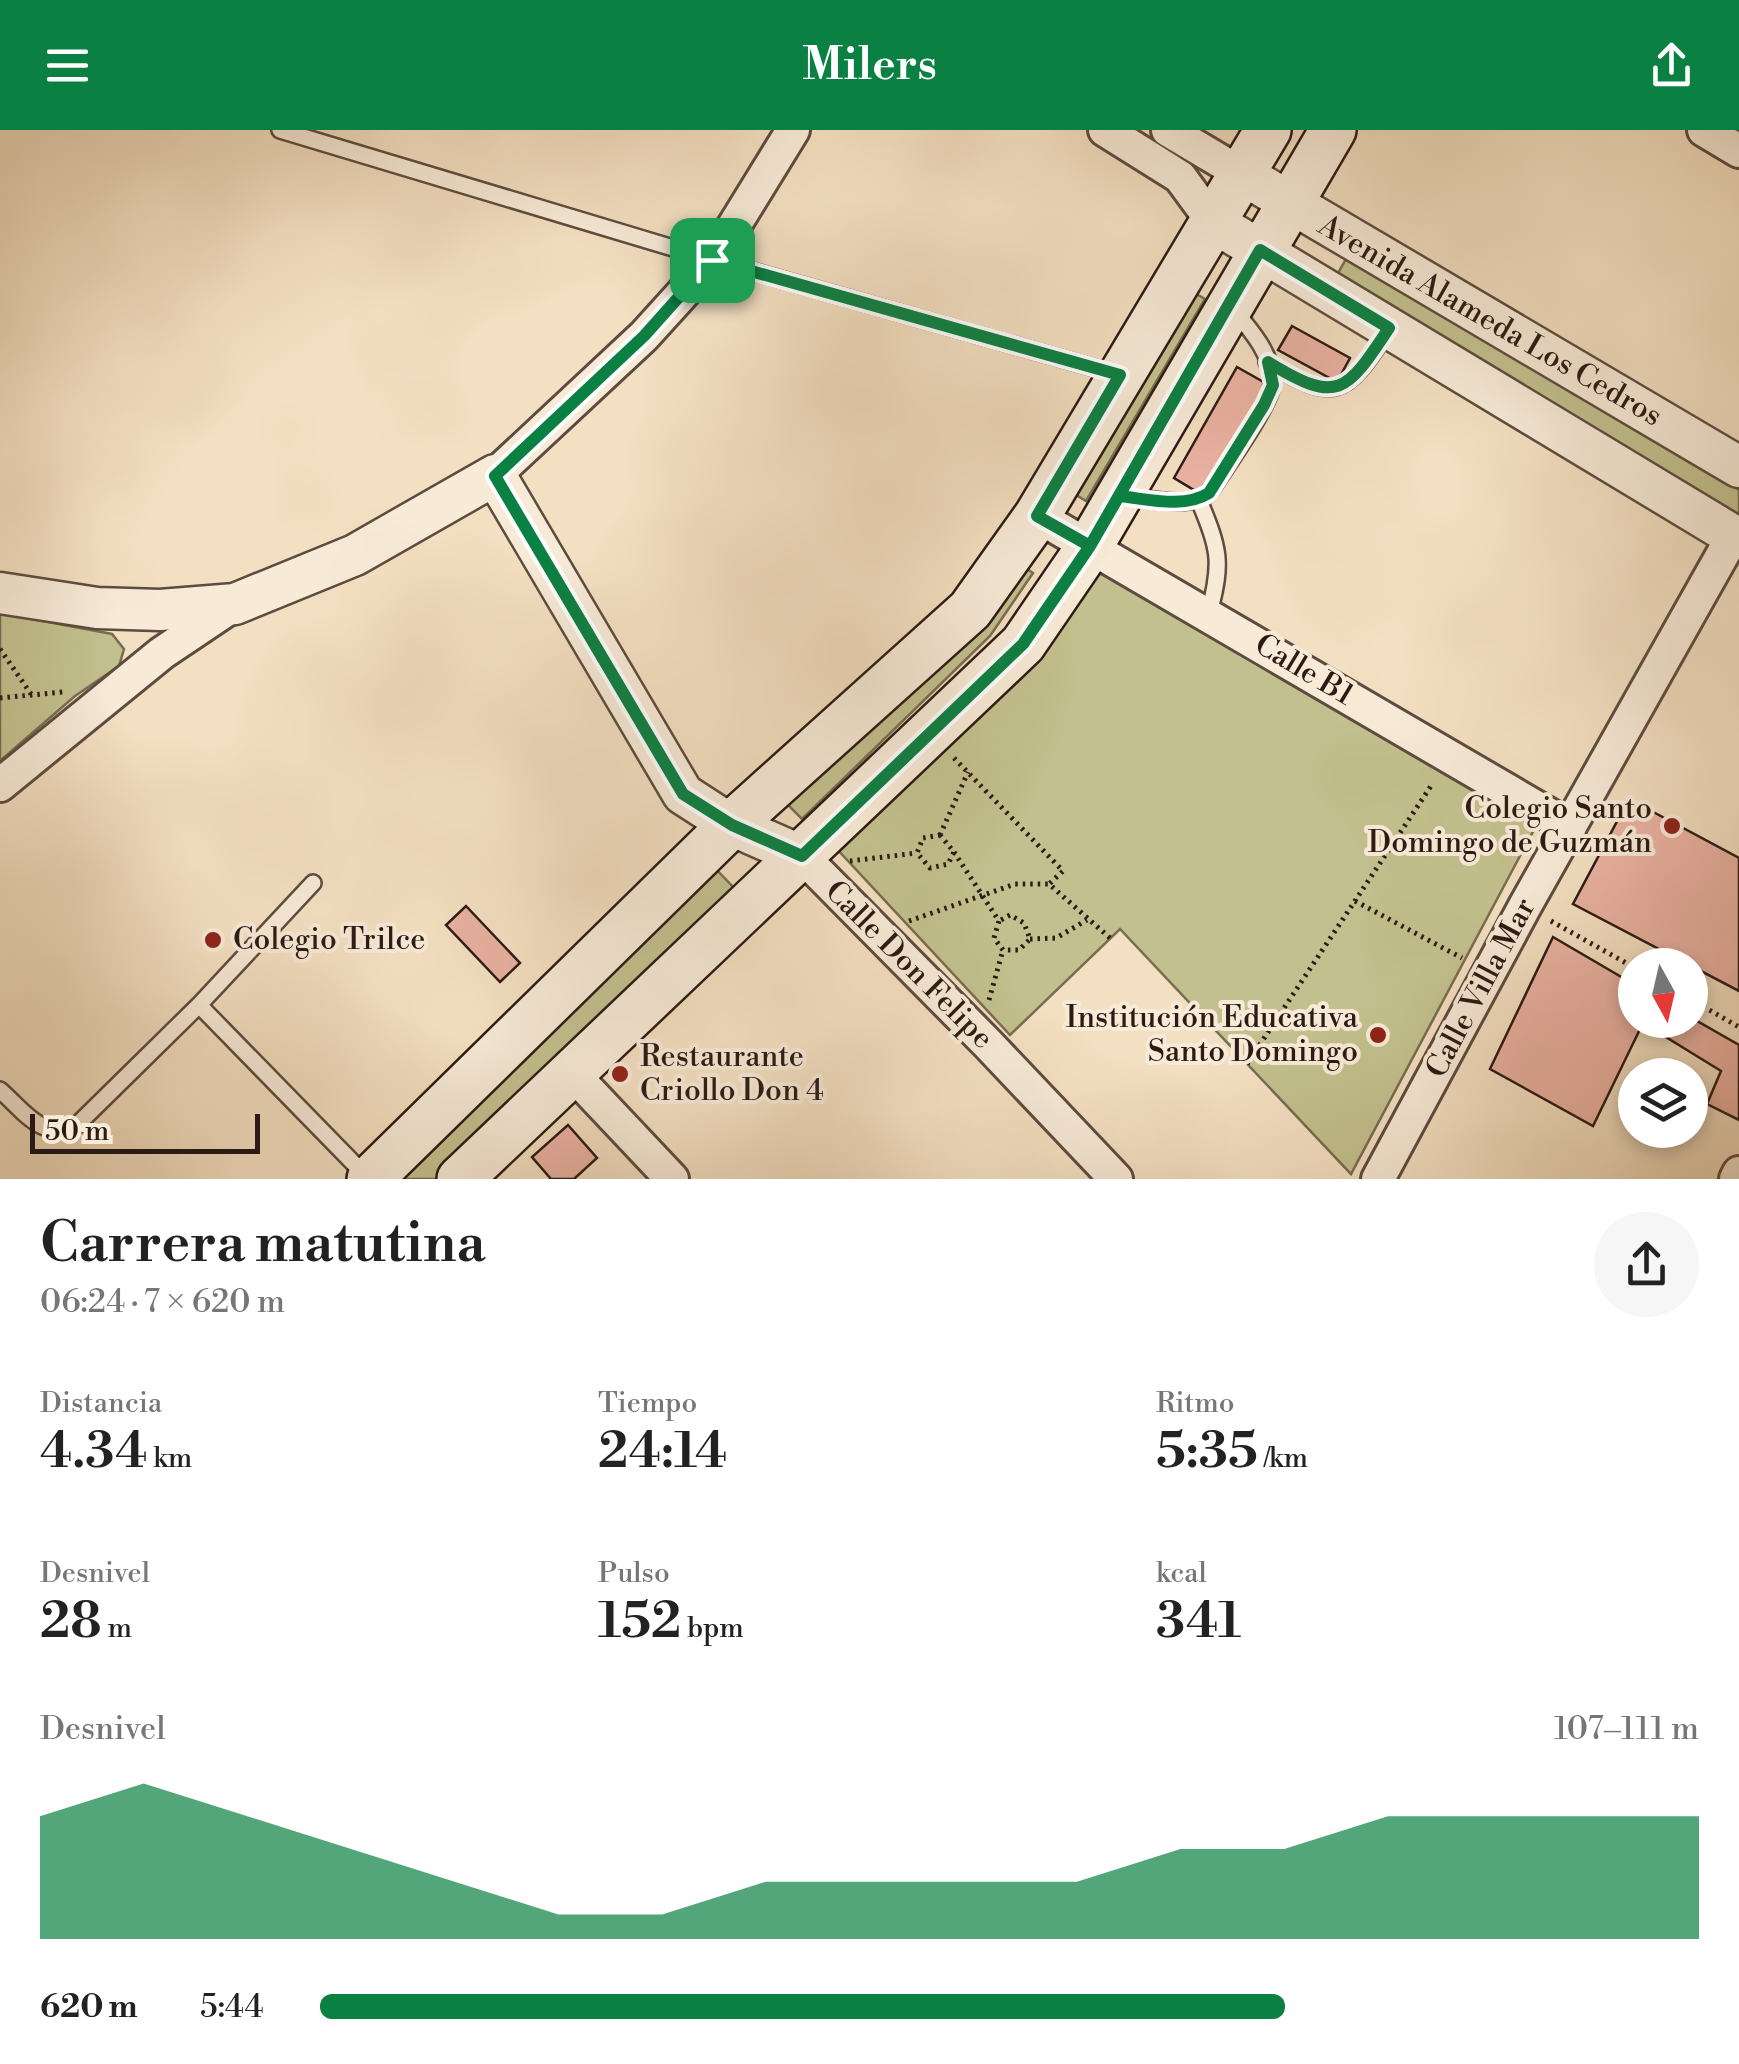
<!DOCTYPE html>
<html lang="es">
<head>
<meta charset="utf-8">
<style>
	:root { --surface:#fff; --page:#f6f6f6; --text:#222; --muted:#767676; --accent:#0b8043 }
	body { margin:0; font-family:"Libre Bodoni",serif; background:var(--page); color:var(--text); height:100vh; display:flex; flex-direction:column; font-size:38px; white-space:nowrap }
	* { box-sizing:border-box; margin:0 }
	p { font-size:32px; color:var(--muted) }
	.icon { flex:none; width:55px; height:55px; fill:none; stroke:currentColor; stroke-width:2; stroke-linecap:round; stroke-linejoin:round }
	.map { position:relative; height:1049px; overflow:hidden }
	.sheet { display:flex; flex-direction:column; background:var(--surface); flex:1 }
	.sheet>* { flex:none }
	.needle { width:65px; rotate:172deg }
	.tools { position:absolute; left:1618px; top:818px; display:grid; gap:20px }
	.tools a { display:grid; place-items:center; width:90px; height:90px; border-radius:50%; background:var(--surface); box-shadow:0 5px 15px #0003; font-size:50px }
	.scale { position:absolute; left:30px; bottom:25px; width:230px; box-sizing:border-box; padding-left:10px; border:5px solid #2c1a14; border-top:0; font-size:28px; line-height:35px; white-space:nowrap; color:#2c1a14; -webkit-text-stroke:8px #f7ead7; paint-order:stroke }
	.pin { position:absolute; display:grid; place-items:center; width:85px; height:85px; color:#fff; margin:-42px; border-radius:20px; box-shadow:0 5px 15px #0006 }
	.round { display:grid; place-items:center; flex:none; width:105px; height:105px; border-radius:52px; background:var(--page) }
	.head { display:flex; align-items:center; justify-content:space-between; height:170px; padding:0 40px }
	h1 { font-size:55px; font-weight:600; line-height:75px }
	.figures { display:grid; grid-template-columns:repeat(3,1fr); gap:15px; height:170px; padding:10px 40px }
	.figures div { display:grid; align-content:center }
	.figures b { font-size:50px; font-weight:600 }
	.figures small { font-size:28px; font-weight:400 }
	.figures p { font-size:28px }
	.chart { height:280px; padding:20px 40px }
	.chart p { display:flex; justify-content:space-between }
	.chart svg { width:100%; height:180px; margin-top:10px; fill:var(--accent); opacity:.7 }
	ul { padding:0 40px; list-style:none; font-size:32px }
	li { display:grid; grid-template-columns:160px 120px 1fr; align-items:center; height:75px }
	li i { height:25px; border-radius:12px; background:var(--accent) }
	header { display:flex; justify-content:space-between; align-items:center; height:130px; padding:0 40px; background:var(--accent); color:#fff; font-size:45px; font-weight:600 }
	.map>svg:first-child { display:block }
	.green { fill:#c2c08e; stroke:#776d51; stroke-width:2.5 }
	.building { fill:#e9b1a1; stroke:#2c1a14; stroke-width:2.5 }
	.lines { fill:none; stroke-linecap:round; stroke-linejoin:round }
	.service-casing { stroke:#5e4b3f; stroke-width:20 }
	.minor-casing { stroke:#5e4b3f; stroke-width:38 }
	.tertiary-casing { stroke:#5e4b3f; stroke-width:45 }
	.secondary-casing { stroke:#2c1a14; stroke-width:50 }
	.path { stroke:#2c1a14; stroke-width:5; stroke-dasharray:2.5 5; stroke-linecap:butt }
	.service { stroke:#f7ead7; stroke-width:15 }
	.minor { stroke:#f7ead7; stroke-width:32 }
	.tertiary { stroke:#f7ead7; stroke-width:40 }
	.secondary { stroke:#f7ead7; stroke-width:45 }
	.route-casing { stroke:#fff; stroke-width:20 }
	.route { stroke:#0b8043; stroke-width:12 }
	.poi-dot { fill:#8f2418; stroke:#f7ead7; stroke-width:4 }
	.labels { text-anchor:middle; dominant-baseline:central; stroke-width:8; stroke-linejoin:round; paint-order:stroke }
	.street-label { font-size:30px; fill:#2c1a14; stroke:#f7ead7 }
	.poi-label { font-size:30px; fill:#2c1a14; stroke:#f7ead7; text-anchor:end }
</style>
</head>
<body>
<header><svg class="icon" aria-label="menu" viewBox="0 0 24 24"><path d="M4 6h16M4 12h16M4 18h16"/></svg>Milers<svg class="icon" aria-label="share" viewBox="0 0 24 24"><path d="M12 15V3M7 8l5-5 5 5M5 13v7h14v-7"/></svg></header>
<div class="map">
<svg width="1739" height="1049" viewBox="0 0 1739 1049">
	<rect width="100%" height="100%" fill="#f3dfc1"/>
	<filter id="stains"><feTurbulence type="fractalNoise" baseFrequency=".002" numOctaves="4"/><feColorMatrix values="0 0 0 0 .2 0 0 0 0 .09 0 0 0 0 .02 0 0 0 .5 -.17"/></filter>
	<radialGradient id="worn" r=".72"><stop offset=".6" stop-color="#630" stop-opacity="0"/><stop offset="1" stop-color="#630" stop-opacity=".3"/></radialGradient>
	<path class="green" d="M1346,129l393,231v33l-407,-239z
		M1184,157l21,12 -119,202 -21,-13z
		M1014,430l19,13 -43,63 -188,183 -18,-18z
		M1095,439l442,255 -186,350 -231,-245 -110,106 -174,-187z
		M0,483l112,21 12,15 -5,17 -44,30 -75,65z
		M712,735l23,24 -299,290h-48z"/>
	<path class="building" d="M1292,196l58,32 -13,24 -59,-32z
		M1237,237l30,17 -63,112 -30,-18z
		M1629,669l110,59v133l-166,-87z
		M466,776l54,57 -20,19 -54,-57z
		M1553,807l82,48v35h55v-3l49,28v75l-32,-16 14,-33 -78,-48 -50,103 -103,-57z
		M568,995l29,33 -23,21h-23l-19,-22z"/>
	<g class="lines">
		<defs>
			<path id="service" d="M280,0l433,130 403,114
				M1267,232c69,41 78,34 120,-30
				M1128,367c27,2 58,12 81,-4 13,-21 62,-88 63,-109 2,-28 -22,-55 -39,-75
				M1199,370c20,49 24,61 10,113
				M199,875l167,171
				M0,960c26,23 41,50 77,35l122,-120 114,-122"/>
			<path id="minor" d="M1105,0l75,47 33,45
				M1168,0l74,44
				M1704,0l35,21
				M495,345l149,-139 69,-76 80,-130
				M1037,386l533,311
				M0,655l162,-132 73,-49
				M802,726l186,188 128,135
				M572,943l100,106
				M1378,1049l147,-273 208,-370
				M1736,1049l3,-6"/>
			<path id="tertiary" d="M1242,44l497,293
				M1213,92l526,317
				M0,463l97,15 63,2 75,-6 120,-49 140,-80 188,319 48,31 71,31"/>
			<path id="secondary" d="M370,1049l361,-354 239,-215 67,-94 231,-386
				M460,1049l563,-535 67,-98 243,-416"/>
		</defs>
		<use href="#service" class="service-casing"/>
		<use href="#minor" class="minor-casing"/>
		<use href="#tertiary" class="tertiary-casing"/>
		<use href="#secondary" class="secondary-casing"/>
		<path class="path" d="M0,519l31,45
			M0,568l63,-6
			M954,628l109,113 -14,13 61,54
			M940,705l14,17 -6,12 -18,4 -13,-15 6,-15z
			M940,705l28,-63
			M954,722l45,69 -5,17 9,12h16l11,-11 -6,-16 -14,-8 -11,6
			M850,731l67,-8
			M1355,771l107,57
			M909,791l106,-37h34
			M1551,791l84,47
			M1030,809l26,-1 31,-18
			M1690,869l49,28
			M989,870l14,-50
			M1247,934l186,-281"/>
		<use href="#service" class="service"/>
		<use href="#minor" class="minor"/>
		<use href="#tertiary" class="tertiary"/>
		<use href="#secondary" class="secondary"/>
	</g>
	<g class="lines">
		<defs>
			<path id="route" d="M712,130l-68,76 -149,140 188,318 49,31 70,31 221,-212 67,-98 29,-50c29,3 65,13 90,-3l55,-88 9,-20 -5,-23c70,43 78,31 121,-34l-129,-78 -170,296 -53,-30 83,-141 -408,-115"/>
		</defs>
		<use href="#route" class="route-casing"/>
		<use href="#route" class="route"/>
	</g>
	<g class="poi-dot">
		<circle cx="1672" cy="696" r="10"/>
		<circle cx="213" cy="810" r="10"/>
		<circle cx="1378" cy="905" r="10"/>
		<circle cx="620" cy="944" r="10"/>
	</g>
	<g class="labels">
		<g class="street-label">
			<text transform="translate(1490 191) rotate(30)">Avenida Alameda Los Cedros</text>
			<text transform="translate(1304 540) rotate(31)">Calle B1</text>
			<text transform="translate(909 835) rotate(45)">Calle Don Felipe</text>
			<text transform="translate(1481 858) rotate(-62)">Calle Villa Mar</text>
		</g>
		<g class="poi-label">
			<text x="1652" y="679">Colegio Santo<tspan x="1652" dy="34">Domingo de Guzmán</tspan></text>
			<text x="233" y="810" text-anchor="start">Colegio Trilce</text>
			<text x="1358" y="888">Institución Educativa<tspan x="1358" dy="34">Santo Domingo</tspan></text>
			<text x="640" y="927" text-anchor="start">Restaurante<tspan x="640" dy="34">Criollo Don 4</tspan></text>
		</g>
	</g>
	<rect width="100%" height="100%" filter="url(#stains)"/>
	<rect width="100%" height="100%" fill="url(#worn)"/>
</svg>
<div class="tools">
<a><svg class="needle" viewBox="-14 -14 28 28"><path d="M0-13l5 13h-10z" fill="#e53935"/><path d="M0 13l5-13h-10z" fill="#767676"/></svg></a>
<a><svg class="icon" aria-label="layers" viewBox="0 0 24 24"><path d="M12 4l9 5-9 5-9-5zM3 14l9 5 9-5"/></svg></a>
</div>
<div class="scale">50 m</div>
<div class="pin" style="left:712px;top:130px;background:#1e9e55"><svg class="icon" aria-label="arrive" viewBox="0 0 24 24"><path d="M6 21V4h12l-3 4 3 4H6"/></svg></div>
</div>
<section class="sheet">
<div class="head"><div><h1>Carrera matutina</h1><p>06:24 · 7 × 620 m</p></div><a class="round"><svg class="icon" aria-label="share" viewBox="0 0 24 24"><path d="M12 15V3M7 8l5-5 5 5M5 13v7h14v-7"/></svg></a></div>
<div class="figures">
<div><p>Distancia</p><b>4.34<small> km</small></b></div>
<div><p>Tiempo</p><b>24:14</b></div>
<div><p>Ritmo</p><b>5:35<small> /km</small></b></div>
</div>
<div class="figures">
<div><p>Desnivel</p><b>28<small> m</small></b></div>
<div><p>Pulso</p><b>152<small> bpm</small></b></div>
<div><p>kcal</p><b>341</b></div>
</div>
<div class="chart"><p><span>Desnivel</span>107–111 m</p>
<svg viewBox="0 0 160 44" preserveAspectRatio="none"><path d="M0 44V14L10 6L20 14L30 22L40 30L50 38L60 38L70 30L80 30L90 30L100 30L110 22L120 22L130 14L140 14L150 14L160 14V44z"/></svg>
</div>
<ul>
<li><b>620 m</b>5:44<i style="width:70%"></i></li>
</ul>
</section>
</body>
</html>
